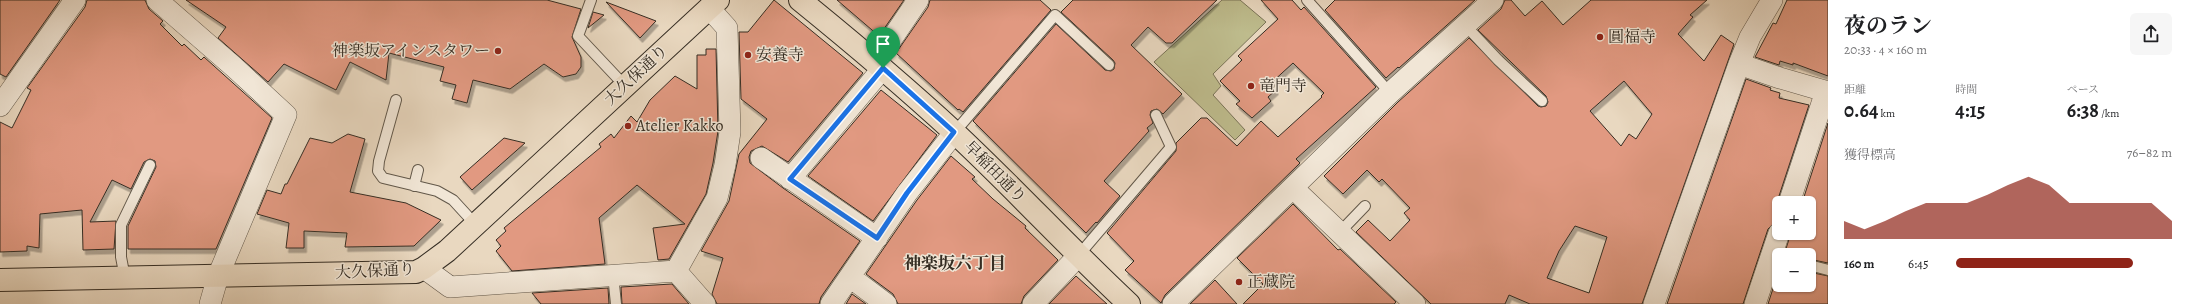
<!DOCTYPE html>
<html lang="ja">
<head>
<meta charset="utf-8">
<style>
	:root { --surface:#fff; --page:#f6f6f6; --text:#202124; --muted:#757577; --accent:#8f2418 }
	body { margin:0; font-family:Alegreya,"Noto Serif JP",serif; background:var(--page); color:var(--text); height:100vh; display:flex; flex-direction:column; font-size:15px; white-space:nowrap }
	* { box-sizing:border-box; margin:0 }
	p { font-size:13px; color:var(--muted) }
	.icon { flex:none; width:22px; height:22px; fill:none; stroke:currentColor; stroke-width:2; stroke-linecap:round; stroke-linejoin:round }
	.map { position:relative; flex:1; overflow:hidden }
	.details { display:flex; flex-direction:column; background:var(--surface); width:360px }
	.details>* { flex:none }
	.controls { position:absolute; left:1772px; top:196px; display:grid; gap:8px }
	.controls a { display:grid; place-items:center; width:44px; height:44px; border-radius:6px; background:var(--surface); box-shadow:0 1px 3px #0004; font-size:20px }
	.pin { position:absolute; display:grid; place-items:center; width:34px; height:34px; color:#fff; margin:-41px -17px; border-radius:50% 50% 50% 0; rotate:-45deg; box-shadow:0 0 4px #0007 }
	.pin .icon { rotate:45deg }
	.round { display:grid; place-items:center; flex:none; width:42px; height:42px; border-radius:6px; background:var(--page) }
	.head { display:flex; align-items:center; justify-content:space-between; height:68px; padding:0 16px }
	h1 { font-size:22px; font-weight:700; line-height:30px }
	.stats { display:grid; grid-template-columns:repeat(3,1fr); gap:6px; height:68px; padding:4px 16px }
	.stats div { display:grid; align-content:center }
	.stats b { font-size:20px; font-weight:700 }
	.stats small { font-size:11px; font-weight:400 }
	.stats p { font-size:11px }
	.chart { height:112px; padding:8px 16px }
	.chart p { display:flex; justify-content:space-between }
	.chart svg { width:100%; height:72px; margin-top:4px; fill:var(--accent); opacity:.7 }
	ul { padding:0 16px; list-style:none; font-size:13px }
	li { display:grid; grid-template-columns:64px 48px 1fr; align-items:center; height:30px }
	li i { height:10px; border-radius:5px; background:var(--accent) }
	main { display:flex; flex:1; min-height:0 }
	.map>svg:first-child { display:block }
	.green { fill:#bebc8d; stroke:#7a7458 }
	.building { fill:#e19981; stroke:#352d23; fill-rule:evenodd; filter:url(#shadow) }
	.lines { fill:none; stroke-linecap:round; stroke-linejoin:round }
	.lane-casing { stroke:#62584a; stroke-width:12 }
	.street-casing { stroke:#62584a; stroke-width:22 }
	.primary-casing { stroke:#352d23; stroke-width:24 }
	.lane { stroke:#f1e6d6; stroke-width:10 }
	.street { stroke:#f1e6d6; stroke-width:21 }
	.primary { stroke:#e9d8c0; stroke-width:22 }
	.route-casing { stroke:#fff; stroke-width:8 }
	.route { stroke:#1a73e8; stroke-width:5 }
	.poi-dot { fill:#8f2418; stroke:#f1e6d6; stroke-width:1.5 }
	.labels { text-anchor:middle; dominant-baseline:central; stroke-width:3; stroke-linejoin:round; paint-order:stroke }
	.poi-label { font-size:16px; fill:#352d23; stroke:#f1e6d6; text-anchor:start }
	.street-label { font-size:16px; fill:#352d23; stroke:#f1e6d6 }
	.neighbourhood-label { font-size:17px; font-weight:bold; fill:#352d23; stroke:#f1e6d6 }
</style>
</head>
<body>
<main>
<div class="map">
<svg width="1828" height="304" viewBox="0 0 1828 304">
	<defs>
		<filter id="shadow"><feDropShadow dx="2.5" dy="4.5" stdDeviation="0" flood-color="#0004"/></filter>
	</defs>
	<rect width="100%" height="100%" fill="#e9d8c0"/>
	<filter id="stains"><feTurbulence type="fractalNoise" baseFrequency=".005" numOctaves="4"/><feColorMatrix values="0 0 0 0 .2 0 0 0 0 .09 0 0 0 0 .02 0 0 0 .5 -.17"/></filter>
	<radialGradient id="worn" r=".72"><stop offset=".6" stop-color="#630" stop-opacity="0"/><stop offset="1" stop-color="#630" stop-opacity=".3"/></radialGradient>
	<path class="green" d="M1222,0h18l26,22 -53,52 8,12 -8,9 32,35 -10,10 -81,-78z"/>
	<path class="building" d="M0,0h60l-54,77 -6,-3z
		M87,0h58l4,9 14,12 -3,3 22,22 2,-2 17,16 3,-3 68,61 -56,131h-88v-23l28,-59 -1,-6 -5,-2 -6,3 -13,27 -19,-9 -22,42 26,-1 -2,28 -31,1 -1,-40 -42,4 -1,34 -12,-2v5l-27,1v-130l12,6 19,-38 -4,-2 58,-81z
		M186,0h361l34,9 -9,28 9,20v10l-5,7 -13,3 -19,-13 -34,25 -37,-9 -6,23 -15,-4 4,-14 -16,-4 4,-14 -55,-14 -3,27 -36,-18 -14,28 -52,-26 -16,18 -50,-44 8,-11z
		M774,0l89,73 -75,89 -26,-16 -11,5 -2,6 1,6 33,25 77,53 -39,56 -2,7h-102l-5,-10 11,-36 -22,-7 28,-50 10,-47 28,-35 -26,-20 -2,-67h9z
		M837,0h67l-25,36z
		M930,0h110l11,10 -88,102 -4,-3 -1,1 -62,-57 32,-46z
		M1073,0h144l-45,43h-6l-18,-16 -17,18 51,49 -19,20 -6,-5 -6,2 -1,4 3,8 -6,5 2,3 -45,50 16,15 -23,27 -1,-1 -10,11 -113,-112 83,-97 49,46 6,1 3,-2 1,-6 -2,-3 -52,-48z
		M1261,0h31l9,10 3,-3 72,80 -80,72 4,4 -135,132 -4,8 -36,-33 9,-9 -27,-28 69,-82v-8l25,-25h6l30,28 24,-25 17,16 44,-40 -1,-1 3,-3 -31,-30 -23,21 6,6 -8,7 3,4 -19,17 -16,-14 4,-3 -20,-20 22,-21 -4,-4 40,-37z
		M1335,0h140l-76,68 -1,-1 -12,11 -61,-68z
		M1505,0h6l14,16 17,-15 21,24 28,-25h116l-17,15 3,2 -15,17 26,27 17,-26 13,9 -92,260h-112l-21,-9 -4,9h-74l-75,-72 12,-12 22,21 20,-21 -6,-7 6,-5 -28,-29 -3,3 -12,-12 -24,24 -19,-18 74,-74 71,-64 69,68 3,1 5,-1 2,-4 -2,-6 -68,-66 23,-21zM1624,81l28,33 -16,25 -7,-5 -8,12 -31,-35zM1575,226l32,11 -18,56 -42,-15 12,-27z
		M1787,0h41v76l-35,-13v2l-13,-4 -1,4 -24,-8 18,-34 3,1z
		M606,2l50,19 -16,17z
		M593,12l11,3 -16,13z
		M706,49h10l2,82 -5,32 -7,31 -37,65 -11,1 -5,-32 32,-4 -48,-39 -38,33 6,46 -93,7 -16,-20 5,-5 -5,-6 10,-9 -2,-3 97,-81 -2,-3 12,-10 3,4 17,-22 6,6 13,-22 25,-24 22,13v-34h9z
		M1746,79l25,9 -1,2 10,3 -1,5 30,7 -31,94 1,12 -4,11 -7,7 -25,75h-76z
		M881,90l56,45 -64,86 -65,-45z
		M1828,123v140l-19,-4v-4h-25l7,-22h18v-30h-7z
		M348,134l17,5 -15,53 56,11 35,17 -27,26 -69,1 2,-14 -43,-2v17h-18l3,-25 -32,-9 10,-24 14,4 4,-10h2l23,-46 22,5z
		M504,138l21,5 -53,47 -12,-13z
		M951,156l24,21 -3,2 21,20 33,27 -1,2 33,32 -34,36 -3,8h-123l-5,-10 -27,-20 51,-74z
		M1293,204l45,46 2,-1 56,53 -2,2h-151l20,-20 -26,-26z
		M1779,270v15h30v-13l19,4v28h-60z
		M1076,276l31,28h-58z
		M1215,280l22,24h-47z
		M672,284l17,20h-67l-1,-17z
		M608,288l1,16h-68l-9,-11z
		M852,294l14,10h-20z"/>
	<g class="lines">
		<defs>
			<path id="lane" d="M591,0l-13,36 47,50
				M1307,0l83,93
				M1465,25l33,35 44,41
				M396,100l-17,61 -1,10 5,7 54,13 16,9 22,24
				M954,133l101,-118 54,50
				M414,186l4,-16
				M1340,232l25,-26
				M1078,256l93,-109 -15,-32
				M1809,265l19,5
				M613,274l3,30
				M125,278l-4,-21v-32l29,-60"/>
			<path id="street" d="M157,0l77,67 52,48 -68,161 -8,28
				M876,62l42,-62
				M1739,64l41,14 48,14
				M0,106l75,-106
				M761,158l116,80
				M790,179l93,-111
				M1293,188l122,116
				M1789,203l37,-112
				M424,268l26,19 226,-16
				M676,271l41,-73 8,-33 5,-33 -3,-104 -18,-20
				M676,271l29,33
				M850,277l36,27
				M831,304l76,-111 47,-60
				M1033,304l45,-48
				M1173,304l217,-211 103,-93
				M1654,304l85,-240 11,-27 22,-37
				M1755,304l24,-71"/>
			<path id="primary" d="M800,0c53,43 104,86 154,132 60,56 115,116 175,172
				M0,280l416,-8 8,-4 23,-17 271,-251"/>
		</defs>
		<use href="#lane" class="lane-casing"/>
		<use href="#street" class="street-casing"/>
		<use href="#primary" class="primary-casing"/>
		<use href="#lane" class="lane"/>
		<use href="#street" class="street"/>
		<use href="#primary" class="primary"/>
	</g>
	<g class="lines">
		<defs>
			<path id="route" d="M883,68l71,64 -47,61 -30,45 -87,-59z"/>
		</defs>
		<use href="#route" class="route-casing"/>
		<use href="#route" class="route"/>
	</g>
	<g class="poi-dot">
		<circle cx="1600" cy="37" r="4"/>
		<circle cx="498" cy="51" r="4"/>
		<circle cx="748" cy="55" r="4"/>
		<circle cx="1251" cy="86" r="4"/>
		<circle cx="628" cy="126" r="4"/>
		<circle cx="1239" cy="282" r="4"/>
	</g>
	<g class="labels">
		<g class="poi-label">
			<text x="1608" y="37">圓福寺</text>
			<text x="490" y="51" text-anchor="end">神楽坂アインスタワー</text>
			<text x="756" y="55">安養寺</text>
			<text x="1259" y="86">竜門寺</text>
			<text x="636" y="126">Atelier Kakko</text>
			<text x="1247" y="282">正蔵院</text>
		</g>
		<g class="street-label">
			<text transform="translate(636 75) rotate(-43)">大久保通り</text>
			<text transform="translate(995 172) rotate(45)">早稲田通り</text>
			<text transform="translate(375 271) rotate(-3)">大久保通り</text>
		</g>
		<g class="neighbourhood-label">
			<text x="955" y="263">神楽坂六丁目</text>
		</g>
	</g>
	<rect width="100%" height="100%" filter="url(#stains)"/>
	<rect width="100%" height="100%" fill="url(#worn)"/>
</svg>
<div class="controls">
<a>+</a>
<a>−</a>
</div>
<div class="pin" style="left:883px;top:68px;background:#1e9e55"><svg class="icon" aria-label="arrive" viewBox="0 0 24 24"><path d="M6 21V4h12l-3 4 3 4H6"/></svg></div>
</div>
<section class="details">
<div class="head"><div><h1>夜のラン</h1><p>20:33 · 4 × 160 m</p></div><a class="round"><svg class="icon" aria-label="share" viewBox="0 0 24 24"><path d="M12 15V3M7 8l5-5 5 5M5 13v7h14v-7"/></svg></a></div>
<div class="stats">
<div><p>距離</p><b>0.64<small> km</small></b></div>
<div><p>時間</p><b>4:15</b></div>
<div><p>ペース</p><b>6:38<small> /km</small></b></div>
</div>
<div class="chart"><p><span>獲得標高</span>76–82 m</p>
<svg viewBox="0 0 160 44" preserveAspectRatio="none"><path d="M0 44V33L10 38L20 33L30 27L40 22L50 22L60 22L70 17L80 11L90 6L100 11L110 22L120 22L130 22L140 22L150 22L160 33V44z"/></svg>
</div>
<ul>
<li><b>160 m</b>6:45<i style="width:82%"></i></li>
</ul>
</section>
</main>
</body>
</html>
